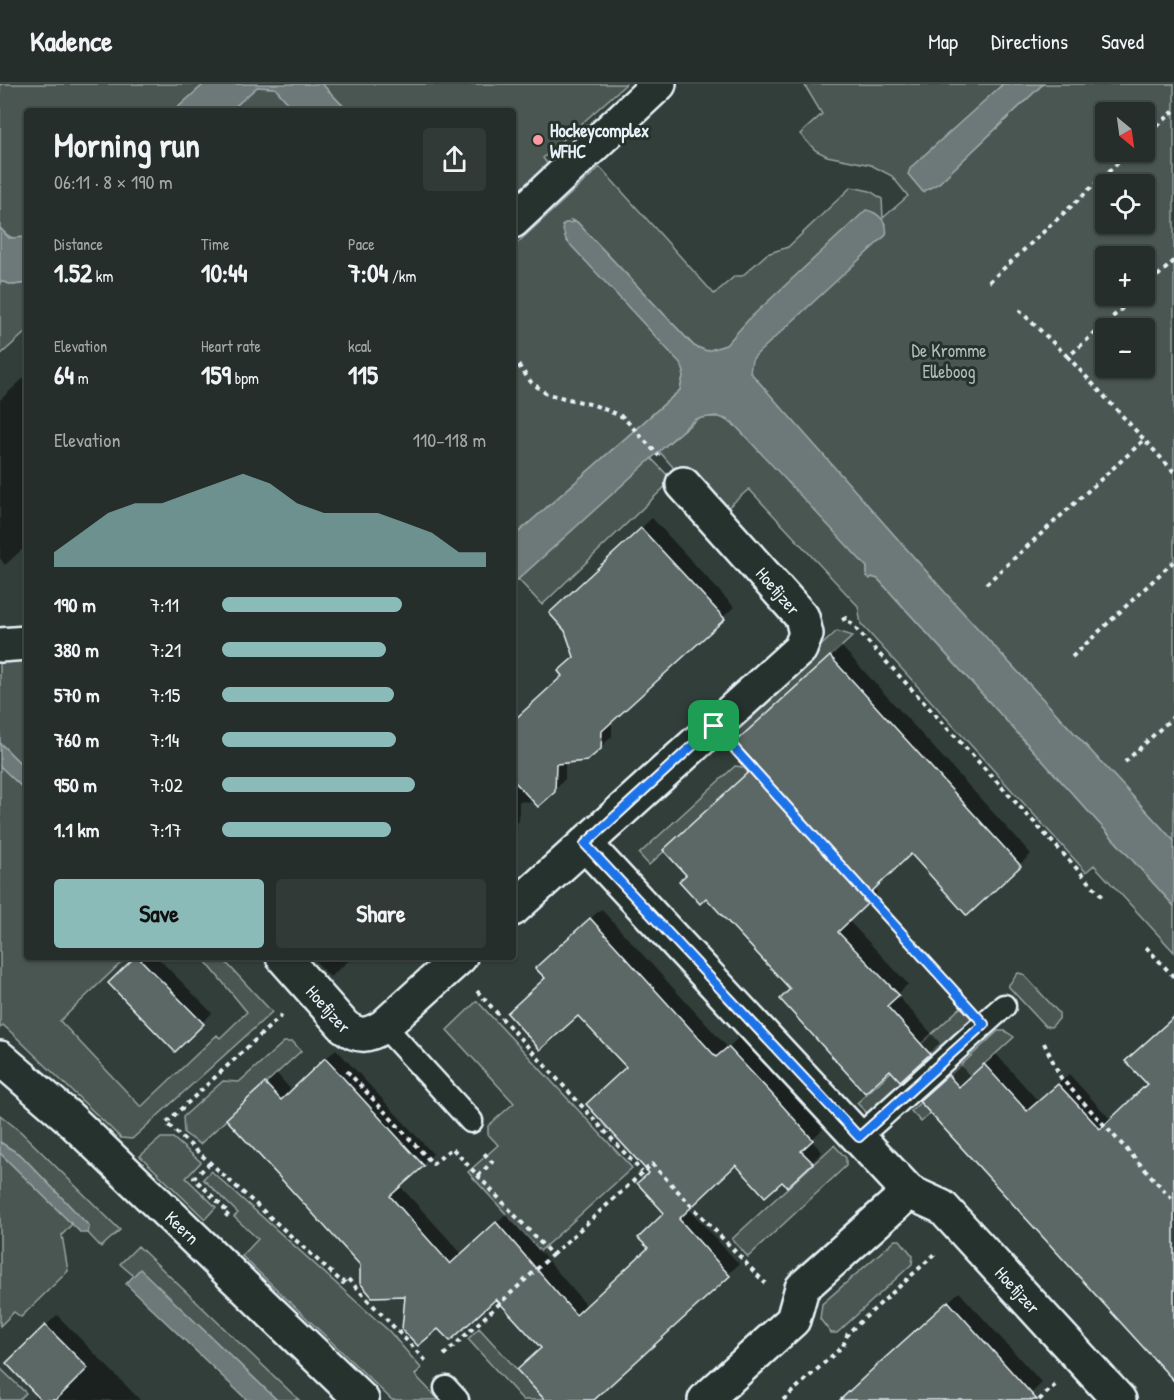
<!DOCTYPE html>
<html lang="en">
<head>
<meta charset="utf-8">
<style>
	:root { --surface:#262e2b; --page:#323a37; --text:#f1f3f6; --muted:#a4a8a9; --line:#424a47; --accent:#8bbbb9 }
	body { margin:0; font-family:"Patrick Hand",sans-serif; background:var(--page); color:var(--text); height:100vh; display:flex; flex-direction:column; font-size:22px; white-space:nowrap }
	* { box-sizing:border-box; margin:0 }
	p { font-size:20px; color:var(--muted) }
	.icon { flex:none; width:33px; height:33px; fill:none; stroke:currentColor; stroke-width:2; stroke-linecap:round; stroke-linejoin:round }
	.map { position:relative; flex:1; overflow:hidden }
	.details { position:absolute; left:24px; top:24px; width:492px; height:852px; display:flex; flex-direction:column; background:var(--surface); border-radius:6px; box-shadow:0 2px 4px #0004,0 0 0 2px var(--line) }
	.details>* { flex:none }
	.needle { width:39px; rotate:151deg }
	.controls { position:absolute; left:1095px; top:18px; display:grid; gap:12px }
	.controls a { display:grid; place-items:center; width:60px; height:60px; border-radius:6px; background:var(--surface); box-shadow:0 2px 4px #0004,0 0 0 2px var(--line); font-size:30px }
	.pin { position:absolute; display:grid; place-items:center; width:51px; height:51px; color:#fff; margin:-26px; border-radius:12px; box-shadow:0 3px 9px #0006 }
	.round { display:grid; place-items:center; flex:none; width:63px; height:63px; border-radius:6px; background:var(--page) }
	.headline { display:flex; align-items:center; justify-content:space-between; height:102px; padding:0 30px }
	h1 { font-size:33px; font-weight:700; line-height:45px }
	.stats { display:grid; grid-template-columns:repeat(3,1fr); gap:9px; height:102px; padding:6px 30px }
	.stats div { display:grid; align-content:center }
	.stats b { font-size:26px; font-weight:700 }
	.stats small { font-size:16px; font-weight:400 }
	.stats p { font-size:16px }
	.chart { height:168px; padding:12px 30px }
	.chart p { display:flex; justify-content:space-between }
	.chart svg { width:100%; height:108px; margin-top:6px; fill:var(--accent); opacity:.7 }
	.cta { display:flex; gap:12px; margin-top:auto; padding:12px 30px }
	.cta a { flex:1; height:69px; border-radius:6px; background:var(--accent); color:#111; font-size:24px; font-weight:700; line-height:69px; text-align:center }
	.cta a+a { background:var(--page); color:var(--text) }
	ul { padding:0 30px; list-style:none; font-size:20px }
	li { display:grid; grid-template-columns:96px 72px 1fr; align-items:center; height:45px }
	li i { height:15px; border-radius:8px; background:var(--accent) }
	header { display:flex; align-items:center; gap:36px; box-sizing:border-box; height:84px; padding:0 30px; background:var(--surface); border-bottom:2px solid var(--line) }
	header strong { font-size:28px }
	nav { display:flex; gap:33px; margin-inline-start:auto; font-size:21px }
	.map>svg:first-child { display:block }
	.green { fill:#495651; stroke:#98a4a4; stroke-width:1.5; fill-rule:evenodd }
	.water { fill:#6d7978; stroke:#9ea9ab; stroke-width:1.5 }
	.shadow { fill:#0007 }
	.building { fill:#5c6865; stroke:#e8f1f8; stroke-width:1.5 }
	.lines { fill:none; stroke-linecap:round; stroke-linejoin:round }
	.lane-casing { stroke:#e8f1f8; stroke-width:27 }
	.street-casing { stroke:#e8f1f8; stroke-width:38 }
	.path { stroke:#e8f1f8; stroke-width:4; stroke-dasharray:4.5 4.5; stroke-linecap:butt }
	.lane { stroke:#26332d; stroke-width:22 }
	.street { stroke:#26332d; stroke-width:33 }
	.route-casing { stroke:#fff; stroke-width:12 }
	.route { stroke:#1a73e8; stroke-width:8 }
	.poi-dot { fill:#ff9aa2; stroke:#26332d; stroke-width:2 }
	.labels { text-anchor:middle; dominant-baseline:central; stroke-width:6; stroke-linejoin:round; paint-order:stroke }
	.poi-label { font-size:18px; font-weight:bold; fill:#e8f1f8; stroke:#26332d; text-anchor:start }
	.park-label { font-size:18px; fill:#b0bbbe; stroke:#26332d }
	.street-label { font-size:18px; fill:#e8f1f8; stroke:#26332d }
</style>
</head>
<body>
<header>
<strong>Kadence</strong>
<nav><a>Map</a><a>Directions</a><a>Saved</a></nav>
</header>
<div class="map">
<svg width="1174" height="1316" viewBox="0 0 1174 1316">
	<rect width="100%" height="100%" fill="#323e39"/>
	<filter id="ink" filterUnits="userSpaceOnUse"><feTurbulence type="fractalNoise" baseFrequency=".0167" numOctaves="2"/><feDisplacementMap in="SourceGraphic" scale="12" xChannelSelector="R" yChannelSelector="G"/><feConvolveMatrix kernelMatrix="1 2 1 2 8 2 1 2 1" color-interpolation-filters="sRGB"/></filter>
	<g filter="url(#ink)">
		<path class="green" d="M0,0h204l-30,27h-147v126c-13,3 -18,1 -27,-9z
			M322,0h304l-83,74 7,9 -31,28 -6,-6v-19l4,-3 -4,-10v-46h-165z
			M804,0h199l-17,16 -63,91 16,-8 104,-99h131v757l-217,-235 -231,-261 -19,6 -13,-5 -117,-124 -6,-2 111,144 2,8 -4,18 -167,147v-290l87,-80 114,127 21,-18h7l25,-22 21,-7 63,-60 19,4 12,8 1,19 25,-22 -16,-20 -21,-11 -44,-9 -12,-6 -15,-16 22,-20zM1106,28h38v40h-38zM1106,100h38v40h-38zM1106,172h38v40h-38zM1106,244h38v40h-38z
			M257,3l18,1 20,23h-65z
			M0,197l13,4 14,-2v48l-27,24z
			M700,333h21l19,12 127,138v9l11,3 296,327v46l-80,-87 -8,7 -225,-248 -3,-18 -109,-117 -24,21 -38,-43 -8,7 -20,-23z
			M651,374l21,22 -130,125 -24,-26z
			M837,547l16,5 -117,106 -9,-10z
			M27,575v111l-27,-27v-81z
			M0,682l27,26v165h100l-67,64 81,86 76,-72 3,3 27,-26 -45,-55h19l51,55 -140,127 -11,-1 -108,-104 -10,-9 -3,3z
			M735,682l8,1 7,7 -101,91 -10,-11z
			M1018,889l5,1 36,39v6l-8,8 -6,-1 -37,-40z
			M477,917l155,167 -92,83 -72,-79 30,-27 -10,-11v-8l26,-23 -67,-73z
			M961,923l12,13 -103,96 -13,-13z
			M998,947h7l9,6 -93,85 -10,-11z
			M284,958h9l8,9 -101,93 -16,-11 -1,-16 40,-36 16,1z
			M0,1031l21,17 99,98 -19,17 -13,-14 1,-7 -67,-70 -22,-14z
			M161,1054h12l28,24 -15,16 30,29 -11,12 -65,-63z
			M834,1061l12,13v8l-98,91 -16,-18z
			M0,1069l72,71 -10,11 6,36 -47,46 -7,-5 -14,14z
			M211,1087l178,160 32,37 -6,7 24,25h-47l-150,-144 16,-17 -24,-22 4,-4 -35,-34z
			M895,1156h5l13,16 -1,8 -75,69h-6l-11,-14 2,-15z
			M138,1162l161,154h-22l-137,-130 -6,6 -14,-12z
			M479,1244l66,72h-22l-55,-61z
			M0,1284l26,25 -7,7h-19z"/>
		<path class="water" d="M204,0h118l26,27h-53l-20,-23 -18,-1 -27,24h-56z
			M1003,0h40l-104,99 -16,9 -15,-18 3,-7z
			M866,126c12,2 23,13 20,25l-129,119 -5,6 -2,12 207,234 217,235v65l-296,-327 -6,-2 -2,2 -3,-3v-9l-136,-146 -15,-5 -21,3 -182,165v-47l167,-147 4,-18 -3,-8 -115,-124 -4,-14 3,-3 12,-1 117,124 13,5 19,-6 23,-26z
			M0,144l9,10 18,-1v46l-14,2 -13,-4z
			M0,659l27,27v22l-27,-26z
			M0,1058l22,14 67,70 -1,7h-7l-81,-80z
			M140,1185l137,131h-30l-121,-116z"/>
		<path class="shadow" d="M27,291v170l-22,20 -5,-7v-158z
			M652,434l82,89 -122,112v17l-12,12 -35,14v17l-24,24 -22,-2v20l-6,6v-105l51,-47 12,-19 -15,-53z
			M841,562l190,208 -64,60 -56,-62 -38,36 4,5 -29,27 60,64 -11,11 43,48 -11,10 -39,15 -98,-79 -105,-115 71,-109 -10,-33z
			M601,825l127,139 11,-11 84,92 -12,11 11,12 -10,10 -30,17 -46,-16 -48,45 51,56 -147,136h-45l-4,-52 -47,-51 -89,-3 -45,-29 -123,-156 38,-35 15,17 44,-42 97,105 -33,32 62,68 45,-41 80,93 63,-58 16,-35 -15,-41 -23,-106 -81,-88v-20z
			M137,873h20l55,56 -37,37z
			M312,873h41l-23,20z
			M1174,934v360l-243,-287 29,-26 11,12 25,-23 42,47 31,-27 42,46 38,-36z
			M959,1208l83,91 -18,17h-183z
			M57,1231l83,85h-108l6,-6 -30,-31z"/>
		<path class="building" d="M641,444l84,91 -123,112 -1,18 -14,12 -31,3 -1,28 -17,15 -25,-27v-59l49,-45 -4,-5 16,-14 -9,-26 -16,-18z
			M830,572l191,210 -54,50 -56,-62 -48,46 4,4 -29,28 61,63 -12,11 43,48 -30,27 -10,-11 -25,23 -85,-94 10,-10 -84,-91 -6,6 -21,-23 7,-6 -23,-25 93,-85 -21,-23z
			M590,834l126,139 12,-10 43,46 42,47 -12,11 12,12 -26,24 -5,-5 -17,15 -29,-32 -57,54 51,57 -136,124h-49l-28,-30 24,-22 -45,-49 -46,42 -12,-12 -20,17 -16,-17 3,-33 -33,1 -12,-14v-18l-134,-146 39,-36 16,17 44,-42 99,108 -34,30 60,68 46,-42 80,93 72,-67 -10,-10 26,-25 -27,-30 12,-10 -63,-69 40,-37 -48,-51 -38,34 -33,-37 38,-35 -10,-10z
			M135,873h3l66,67 -29,28 -67,-69z
			M1174,933v364l-255,-280 29,-26 11,12 25,-23 43,47 31,-27 42,45 47,-45 -22,-23z
			M948,1217l89,99h-197l37,-35z
			M45,1241l43,43 -32,32h-15l-35,-37z"/>
		<g class="lines">
			<defs>
				<path id="lane" d="M384,942l87,95
					M859,1053l145,-131
					M446,1304l11,12"/>
				<g id="street">
					<path d="M513,137l146,-137"/>
					<path d="M0,561l27,-2"/>
					<path id="s1" d="M585,760l324,348 33,15 177,193"/>
					<path d="M513,825l287,-260 6,-15 -4,-17 -119,-133"/>
					<path id="s2" d="M283,873l61,69c15,12 24,10 40,0l76,-69"/>
					<path id="s3" d="M0,974l67,58 295,284"/>
					<path d="M705,1316l88,-80 9,-32 107,-96"/>
				</g>
			</defs>
			<use href="#lane" class="lane-casing"/>
			<use href="#street" class="street-casing"/>
			<path class="path" d="M1144,54l30,-27
				M989,198l141,-130
				M1144,204l30,-27
				M1136,212l-68,61 106,115
				M1019,226l49,47
				M513,274l18,24 16,12 47,11 29,12 36,39
				M986,500l158,-144
				M842,536l4,-2 257,279
				M1072,573l102,-96
				M738,670l225,247
				M1125,678l49,-46
				M1146,863l28,30
				M477,907l165,181
				M282,931l-116,108 177,160 4,-5 81,85
				M1044,959l17,35 113,123
				M347,987l86,93 19,-16 100,107 -108,100
				M210,1079l-16,15 35,35 -4,4
				M478,1092l14,-14 -9,-10
				M552,1171l100,-91 113,119
				M783,1316l60,-54 5,-13 87,-79
				M1039,1316l16,-15"/>
			<use href="#lane" class="lane"/>
			<use href="#street" class="street"/>
		</g>
	</g>
	<g class="lines" filter="url(#ink)">
		<defs>
			<path id="route" d="M714,642l270,298 -125,113 -274,-293z"/>
		</defs>
		<use href="#route" class="route-casing"/>
		<use href="#route" class="route"/>
	</g>
	<circle class="poi-dot" cx="538" cy="56" r="6"/>
	<g class="labels">
		<g class="poi-label">
			<text x="550" y="46">Hockeycomplex<tspan x="550" dy="21">WFHC</tspan></text>
		</g>
		<g class="park-label">
			<text x="949" y="266">De Kromme<tspan x="949" dy="21">Elleboog</tspan></text>
		</g>
		<g class="street-label">
			<text transform="translate(778 507) rotate(49)">Hoefijzer</text>
			<text stroke="none"><textPath href="#s2" startOffset="69">Hoefijzer</textPath></text>
			<text stroke="none"><textPath href="#s3" startOffset="249">Keern</textPath></text>
			<text stroke="none"><textPath href="#s1" startOffset="624">Hoefijzer</textPath></text>
		</g>
	</g>
</svg>
<div class="controls">
<a><svg class="needle" viewBox="-14 -14 28 28"><path d="M0-13l5 13h-10z" fill="#e53935"/><path d="M0 13l5-13h-10z" fill="#a4a8a9"/></svg></a>
<a><svg class="icon" aria-label="locate" viewBox="0 0 24 24"><circle cx="12" cy="12" r="6"/><path d="M12 2v4M12 18v4M2 12h4M18 12h4"/></svg></a>
<a>+</a>
<a>−</a>
</div>
<div class="pin" style="left:714px;top:642px;background:#1e9e55"><svg class="icon" aria-label="arrive" viewBox="0 0 24 24"><path d="M6 21V4h12l-3 4 3 4H6"/></svg></div>
<section class="details">
<div class="headline"><div><h1>Morning run</h1><p>06:11 · 8 × 190 m</p></div><a class="round"><svg class="icon" aria-label="share" viewBox="0 0 24 24"><path d="M12 15V3M7 8l5-5 5 5M5 13v7h14v-7"/></svg></a></div>
<div class="stats">
<div><p>Distance</p><b>1.52<small> km</small></b></div>
<div><p>Time</p><b>10:44</b></div>
<div><p>Pace</p><b>7:04<small> /km</small></b></div>
</div>
<div class="stats">
<div><p>Elevation</p><b>64<small> m</small></b></div>
<div><p>Heart rate</p><b>159<small> bpm</small></b></div>
<div><p>kcal</p><b>115</b></div>
</div>
<div class="chart"><p><span>Elevation</span>110–118 m</p>
<svg viewBox="0 0 160 44" preserveAspectRatio="none"><path d="M0 44V38L10 30L20 22L30 18L40 18L50 14L60 10L70 6L80 10L90 18L100 22L110 22L120 22L130 26L140 30L150 38L160 38V44z"/></svg>
</div>
<ul>
<li><b>190 m</b>7:11<i style="width:68%"></i></li>
<li><b>380 m</b>7:21<i style="width:62%"></i></li>
<li><b>570 m</b>7:15<i style="width:65%"></i></li>
<li><b>760 m</b>7:14<i style="width:66%"></i></li>
<li><b>950 m</b>7:02<i style="width:73%"></i></li>
<li><b>1.1 km</b>7:17<i style="width:64%"></i></li>
</ul>
<div class="cta"><a>Save</a><a>Share</a></div>
</section>
</div>
</body>
</html>
